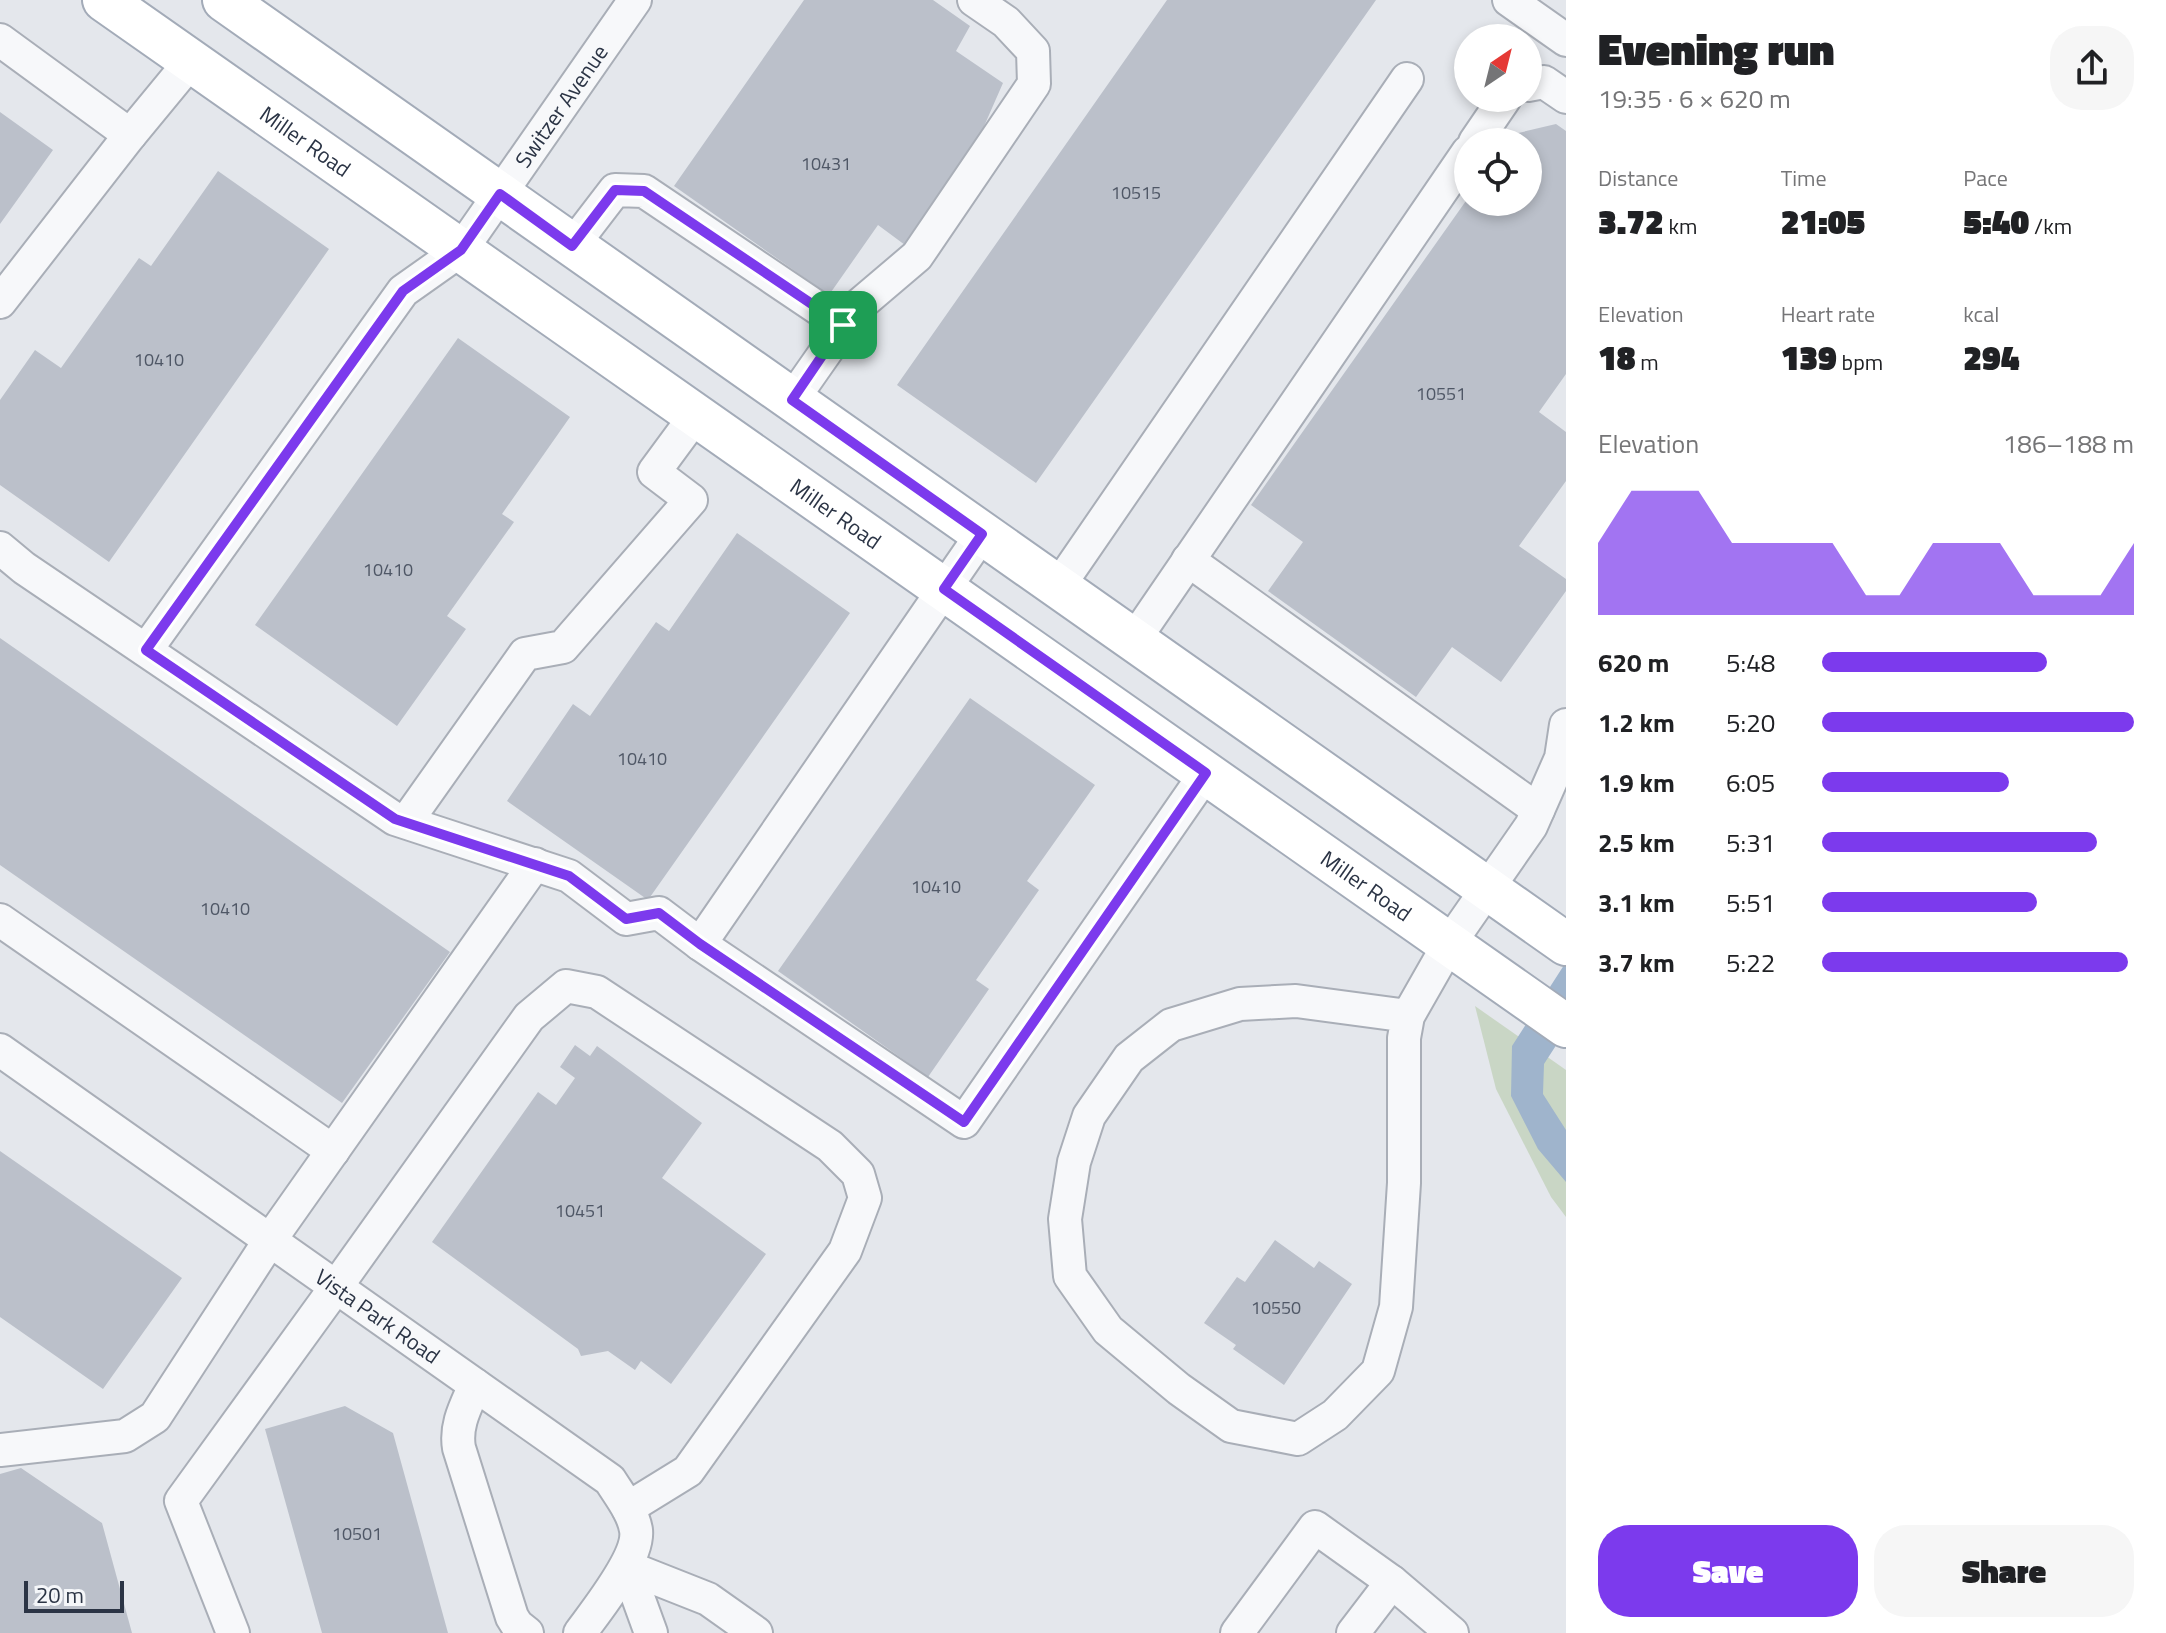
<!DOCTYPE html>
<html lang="en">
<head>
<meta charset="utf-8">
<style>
	:root { --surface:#fff; --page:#f6f6f6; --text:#202124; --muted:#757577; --accent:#7c3aed }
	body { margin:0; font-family:"Titillium Web",sans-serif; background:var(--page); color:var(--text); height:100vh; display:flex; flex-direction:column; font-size:30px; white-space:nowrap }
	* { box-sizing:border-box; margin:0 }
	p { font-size:26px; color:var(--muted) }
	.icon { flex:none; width:44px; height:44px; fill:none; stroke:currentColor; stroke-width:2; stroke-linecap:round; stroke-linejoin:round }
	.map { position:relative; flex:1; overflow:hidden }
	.details { display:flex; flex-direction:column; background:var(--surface); width:600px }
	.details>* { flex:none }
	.needle { width:52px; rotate:35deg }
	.buttons { position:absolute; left:1454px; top:24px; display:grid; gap:16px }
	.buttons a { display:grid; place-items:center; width:88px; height:88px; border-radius:50%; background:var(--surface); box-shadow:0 4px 12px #0003; font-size:40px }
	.scale { position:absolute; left:24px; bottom:20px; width:100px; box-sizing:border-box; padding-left:8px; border:4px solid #2b3445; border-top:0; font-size:22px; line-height:28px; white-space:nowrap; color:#2b3445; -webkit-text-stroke:6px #f4f6f9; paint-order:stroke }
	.pin { position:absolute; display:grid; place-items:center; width:68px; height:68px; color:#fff; margin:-34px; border-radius:16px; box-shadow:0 4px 12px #0006 }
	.round { display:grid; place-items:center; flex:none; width:84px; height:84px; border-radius:32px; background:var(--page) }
	.headline { display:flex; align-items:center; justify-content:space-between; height:136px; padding:0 32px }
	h1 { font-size:44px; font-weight:800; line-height:60px }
	.stats { display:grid; grid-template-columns:repeat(3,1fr); gap:12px; height:136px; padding:8px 32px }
	.stats div { display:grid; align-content:center }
	.stats b { font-size:34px; font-weight:800 }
	.stats small { font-size:22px; font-weight:400 }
	.stats p { font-size:22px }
	.chart { height:224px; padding:16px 32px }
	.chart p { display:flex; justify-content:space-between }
	.chart svg { width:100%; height:144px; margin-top:8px; fill:var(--accent); opacity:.7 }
	.primary-button { display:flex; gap:16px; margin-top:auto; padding:16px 32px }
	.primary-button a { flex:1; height:92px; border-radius:32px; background:var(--accent); color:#fff; font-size:32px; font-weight:800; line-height:92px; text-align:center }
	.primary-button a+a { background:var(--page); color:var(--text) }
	ul { padding:0 32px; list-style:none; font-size:26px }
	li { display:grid; grid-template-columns:128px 96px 1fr; align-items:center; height:60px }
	li i { height:20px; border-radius:10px; background:var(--accent) }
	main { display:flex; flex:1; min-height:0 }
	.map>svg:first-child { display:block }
	.green { fill:#c9d6c5 }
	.water { fill:#9fb4cc }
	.building { fill:#bbc0ca }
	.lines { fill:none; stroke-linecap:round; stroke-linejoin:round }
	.minor-casing { stroke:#a9aeb7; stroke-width:36 }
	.major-casing { stroke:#a3abb8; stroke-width:46 }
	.minor { stroke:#f7f8fa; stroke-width:32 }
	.major { stroke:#fff; stroke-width:42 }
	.route-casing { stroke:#fff; stroke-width:16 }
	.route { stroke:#7c3aed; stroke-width:10 }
	.labels { text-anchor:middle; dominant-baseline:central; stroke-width:8; stroke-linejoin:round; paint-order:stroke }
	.number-label { font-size:18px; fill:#4f5766 }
	.street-label { font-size:22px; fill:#2b3445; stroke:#f4f6f9 }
</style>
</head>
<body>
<main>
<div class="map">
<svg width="1566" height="1633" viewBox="0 0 1566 1633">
	<rect width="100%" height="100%" fill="#e4e7ec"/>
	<path class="green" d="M1475,1006l91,64v147l-15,-20 -55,-108z"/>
	<path class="water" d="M1566,962v68l-22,34 -1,30 23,36v52l-28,-33 -27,-53 1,-50z"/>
	<path class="building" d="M804,0h129l37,26 -14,25 47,32 -25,57 -73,105 -27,-20 -49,70 -155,-109z
		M1167,0h209l-340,483 -139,-98z
		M0,112l53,38 -53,74z
		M1556,124l10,7v243l-27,38 27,20v49l-47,65 47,33v12l-65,91 -49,-35 -36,50 -148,-106 35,-49 -52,-37 217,-307v4h60v-60h-20l6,-8z
		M218,171l111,78 -220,313 -109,-77v-85l35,-50 26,18 78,-110 12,8z
		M458,338l112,79 -68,97 12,8 -67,94 19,13 -69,97 -142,-101z
		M737,533l113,80 -202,287 -141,-99 66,-97 17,12 66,-94 13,9z
		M0,638l450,314 -108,151 -342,-238z
		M970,698l125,87 -68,96 12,9 -63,90 13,9 -61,88 -150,-106z
		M575,1045l15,11 7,-10 105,77 -40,55 104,76 -95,130 -30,-23 -6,9 -27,-19 -27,5 -3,-7 -146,-107 106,-150 18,13 19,-27 -15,-11z
		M0,1151l182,127 -79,111 -103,-72z
		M1275,1240l39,28 5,-7 33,23 -68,101 -51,-36 3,-4 -32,-22 33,-46 8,5z
		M345,1406l48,27 55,200h-126l-57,-204z
		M21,1468l81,55 30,110h-132v-159z"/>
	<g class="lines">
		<defs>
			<g id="minor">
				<path d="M1509,0l57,40"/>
				<path d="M0,40l130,95"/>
				<path d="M1528,85l16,-3 22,15"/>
				<path d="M1475,142l30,-44"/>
				<path d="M572,246l43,-56 29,1 199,134"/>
				<path d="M0,302l130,-167 61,-74"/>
				<path d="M792,400l65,-93 60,-51 117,-172 -1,-33 -27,-29 -32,-22"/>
				<path d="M0,548l24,20 371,251 174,57 57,43 33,-6 41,31 264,178 242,-349"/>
				<path d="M1188,560l350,250"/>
				<path d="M1058,587l349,-508"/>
				<path d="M1134,640l334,-488"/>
				<path id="s1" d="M146,650l257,-359 58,-41 174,-250"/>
				<path d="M406,822l119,-168 38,-7 128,-147 -37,-28 42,-57"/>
				<path d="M0,920l333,231"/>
				<path d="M700,944l282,-410"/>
				<path d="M1408,1016l-112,-15 -56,3 -69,21 -42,33 -40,58 -15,46 -9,57 5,57 38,54 71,59 52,37 67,13 37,-24 43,-44 18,-64 8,-124v-145l4,-22 41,-72 82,-118 30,-68 5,-33"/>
				<path id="s2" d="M0,1050l610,430c10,16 23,32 26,50 4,27 -40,81 -56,103"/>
				<path d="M475,1385c-9,21 -20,40 -16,63l53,169 5,8 10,8"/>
				<path d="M0,1450l125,-14 30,-19 115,-177 265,-376"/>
				<path d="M627,1567l81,32 48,34"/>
				<path d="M627,1567l24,66"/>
				<path d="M233,1633l-52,-132 155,-214 193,-270 37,-31 31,6 233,154 28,28 7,24 -20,53 -157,220 -60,37"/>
				<path d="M1237,1633l78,-106 77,55 60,51"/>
				<path d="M1353,1633l39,-51"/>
			</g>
			<g id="major">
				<path id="s3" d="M104,0l1462,1026"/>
				<path d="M224,0l1342,944"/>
			</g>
		</defs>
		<use href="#minor" class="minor-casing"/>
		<use href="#major" class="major-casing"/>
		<use href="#minor" class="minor"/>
		<use href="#major" class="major"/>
	</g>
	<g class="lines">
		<defs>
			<path id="route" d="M615,190l29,1 199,134 -51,75 190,134 -38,55 262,184 -242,349 -264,-178 -41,-31 -33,6 -57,-43 -174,-57 -249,-169 257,-359 58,-41 39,-56 72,52z"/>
		</defs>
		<use href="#route" class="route-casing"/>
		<use href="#route" class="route"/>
	</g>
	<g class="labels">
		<g class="number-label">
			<text x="826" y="163">10431</text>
			<text x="1136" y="192">10515</text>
			<text x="159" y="359">10410</text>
			<text x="1441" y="393">10551</text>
			<text x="388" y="569">10410</text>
			<text x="642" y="758">10410</text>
			<text x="936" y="886">10410</text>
			<text x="225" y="908">10410</text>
			<text x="580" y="1210">10451</text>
			<text x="1276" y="1307">10550</text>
			<text x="357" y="1533">10501</text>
		</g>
		<g class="street-label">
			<text stroke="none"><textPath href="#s1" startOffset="688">Switzer Avenue</textPath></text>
			<text stroke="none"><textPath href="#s3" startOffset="246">Miller Road</textPath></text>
			<text stroke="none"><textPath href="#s3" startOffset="894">Miller Road</textPath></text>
			<text stroke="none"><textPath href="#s3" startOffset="1542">Miller Road</textPath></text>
			<text stroke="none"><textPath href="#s2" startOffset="462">Vista Park Road</textPath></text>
		</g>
	</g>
</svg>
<div class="buttons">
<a><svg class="needle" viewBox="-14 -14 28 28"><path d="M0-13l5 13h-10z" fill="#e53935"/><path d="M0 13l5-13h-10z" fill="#757577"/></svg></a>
<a><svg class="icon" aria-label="locate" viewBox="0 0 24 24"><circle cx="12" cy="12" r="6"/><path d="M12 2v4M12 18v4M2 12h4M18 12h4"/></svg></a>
</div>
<div class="scale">20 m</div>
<div class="pin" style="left:843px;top:325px;background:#1e9e55"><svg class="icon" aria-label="arrive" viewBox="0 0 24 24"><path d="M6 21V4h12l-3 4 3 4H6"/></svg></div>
</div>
<section class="details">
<div class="headline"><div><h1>Evening run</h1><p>19:35 · 6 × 620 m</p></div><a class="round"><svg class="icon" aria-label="share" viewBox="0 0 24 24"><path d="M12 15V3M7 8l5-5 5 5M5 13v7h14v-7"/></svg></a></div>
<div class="stats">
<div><p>Distance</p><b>3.72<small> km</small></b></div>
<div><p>Time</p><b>21:05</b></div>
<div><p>Pace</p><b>5:40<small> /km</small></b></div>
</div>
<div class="stats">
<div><p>Elevation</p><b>18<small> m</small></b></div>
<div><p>Heart rate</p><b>139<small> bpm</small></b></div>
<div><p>kcal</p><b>294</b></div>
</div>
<div class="chart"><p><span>Elevation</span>186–188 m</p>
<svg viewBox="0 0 160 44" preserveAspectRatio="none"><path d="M0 44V22L10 6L20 6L30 6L40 22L50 22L60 22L70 22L80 38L90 38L100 22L110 22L120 22L130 38L140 38L150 38L160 22V44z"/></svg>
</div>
<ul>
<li><b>620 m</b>5:48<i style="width:72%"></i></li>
<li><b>1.2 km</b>5:20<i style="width:100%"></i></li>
<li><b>1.9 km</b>6:05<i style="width:60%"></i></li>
<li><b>2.5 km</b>5:31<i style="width:88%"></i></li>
<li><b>3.1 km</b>5:51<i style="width:69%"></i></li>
<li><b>3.7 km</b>5:22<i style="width:98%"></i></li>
</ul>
<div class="primary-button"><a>Save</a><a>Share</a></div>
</section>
</main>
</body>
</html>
